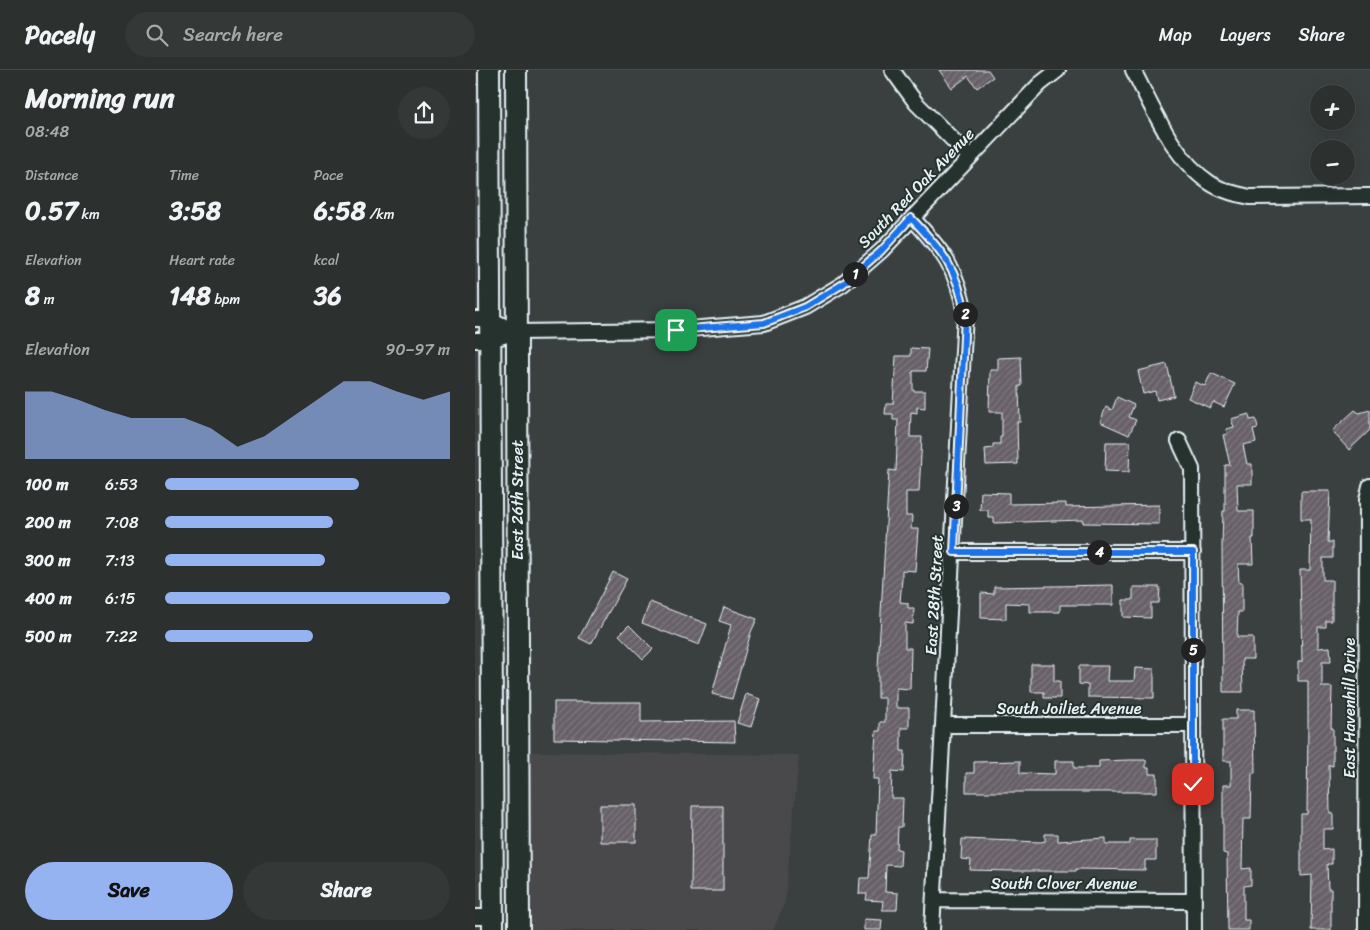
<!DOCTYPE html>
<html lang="en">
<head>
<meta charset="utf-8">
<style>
	:root { --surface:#2c302f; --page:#343837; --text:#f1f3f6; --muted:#a6a9aa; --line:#484b4b; --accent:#95b2f1 }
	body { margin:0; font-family:Sriracha,sans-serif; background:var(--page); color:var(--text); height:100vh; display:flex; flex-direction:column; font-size:19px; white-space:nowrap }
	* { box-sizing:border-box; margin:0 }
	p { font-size:16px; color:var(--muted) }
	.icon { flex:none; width:28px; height:28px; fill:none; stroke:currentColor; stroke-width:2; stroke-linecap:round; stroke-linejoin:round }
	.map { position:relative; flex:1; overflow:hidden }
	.sheet { display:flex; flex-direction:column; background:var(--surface); width:475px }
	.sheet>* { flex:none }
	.buttons { position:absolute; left:835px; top:15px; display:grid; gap:10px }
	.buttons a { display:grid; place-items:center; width:45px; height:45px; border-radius:50%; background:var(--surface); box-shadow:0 5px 20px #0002,0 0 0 1px var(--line); font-size:25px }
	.pin { position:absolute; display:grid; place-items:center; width:42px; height:42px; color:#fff; margin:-21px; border-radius:10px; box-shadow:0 2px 8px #0006 }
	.km { position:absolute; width:25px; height:25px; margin:-12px; border-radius:50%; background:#222; color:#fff; font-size:14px; line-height:25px; text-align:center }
	.round { display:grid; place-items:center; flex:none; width:52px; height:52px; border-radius:26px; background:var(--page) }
	.summary { display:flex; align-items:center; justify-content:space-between; height:85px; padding:0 25px }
	h1 { font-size:28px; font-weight:700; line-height:38px }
	.metrics { display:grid; grid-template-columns:repeat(3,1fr); gap:8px; height:85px; padding:5px 25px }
	.metrics div { display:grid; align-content:center }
	.metrics b { font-size:25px; font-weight:700 }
	.metrics small { font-size:14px; font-weight:400 }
	.metrics p { font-size:14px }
	.chart { height:140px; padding:10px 25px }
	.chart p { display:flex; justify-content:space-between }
	.chart svg { width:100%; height:90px; margin-top:5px; fill:var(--accent); opacity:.7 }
	.primary-button { display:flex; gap:10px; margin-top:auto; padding:10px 25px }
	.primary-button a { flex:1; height:58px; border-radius:30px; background:var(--accent); color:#111; font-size:20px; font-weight:700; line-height:58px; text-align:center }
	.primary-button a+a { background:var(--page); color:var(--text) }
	ul { padding:0 25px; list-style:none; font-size:16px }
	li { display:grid; grid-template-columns:80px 60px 1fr; align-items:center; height:38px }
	li i { height:12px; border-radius:6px; background:var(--accent) }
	header { display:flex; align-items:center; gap:30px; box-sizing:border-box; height:70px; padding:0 25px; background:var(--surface); border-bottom:1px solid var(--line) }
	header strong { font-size:24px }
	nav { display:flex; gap:28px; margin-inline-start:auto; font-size:18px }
	.search { width:350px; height:45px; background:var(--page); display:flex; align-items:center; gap:12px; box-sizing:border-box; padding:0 18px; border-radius:28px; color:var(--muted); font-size:19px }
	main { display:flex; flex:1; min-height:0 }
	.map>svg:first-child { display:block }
	.built { fill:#484a4b }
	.building { fill:url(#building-hatch); stroke:#e8f1f8 }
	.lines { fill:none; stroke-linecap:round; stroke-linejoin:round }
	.street-casing { stroke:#e8f1f8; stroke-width:18 }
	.secondary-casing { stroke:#e8f1f8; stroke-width:24 }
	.street { stroke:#26332d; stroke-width:14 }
	.secondary { stroke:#26332d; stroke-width:20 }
	.route-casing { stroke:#fff; stroke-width:10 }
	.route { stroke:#1a73e8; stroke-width:6 }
	.labels { text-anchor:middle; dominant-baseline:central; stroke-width:4; stroke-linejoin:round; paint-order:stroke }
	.street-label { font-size:16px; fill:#e8f1f8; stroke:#26332d }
</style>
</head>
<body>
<header>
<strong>Pacely</strong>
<div class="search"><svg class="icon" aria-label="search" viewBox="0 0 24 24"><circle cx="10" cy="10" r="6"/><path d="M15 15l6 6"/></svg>Search here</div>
<nav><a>Map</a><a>Layers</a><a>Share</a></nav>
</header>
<main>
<section class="sheet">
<div class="summary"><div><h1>Morning run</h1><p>08:48</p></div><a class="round"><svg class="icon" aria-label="share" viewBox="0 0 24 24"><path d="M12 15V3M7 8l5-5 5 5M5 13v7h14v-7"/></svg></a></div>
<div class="metrics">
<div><p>Distance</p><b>0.57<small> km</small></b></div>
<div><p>Time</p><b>3:58</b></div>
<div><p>Pace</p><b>6:58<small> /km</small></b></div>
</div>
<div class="metrics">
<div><p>Elevation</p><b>8<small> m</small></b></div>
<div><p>Heart rate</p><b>148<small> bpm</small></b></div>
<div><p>kcal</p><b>36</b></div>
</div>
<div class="chart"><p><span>Elevation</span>90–97 m</p>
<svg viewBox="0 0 160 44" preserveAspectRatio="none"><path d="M0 44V11L10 11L20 15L30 20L40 24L50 24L60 24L70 29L80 38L90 33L100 24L110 15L120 6L130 6L140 11L150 15L160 11V44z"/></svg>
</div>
<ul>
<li><b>100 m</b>6:53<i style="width:68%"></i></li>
<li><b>200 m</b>7:08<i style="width:59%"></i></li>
<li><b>300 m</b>7:13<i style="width:56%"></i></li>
<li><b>400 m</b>6:15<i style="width:100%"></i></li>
<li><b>500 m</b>7:22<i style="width:52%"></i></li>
</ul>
<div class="primary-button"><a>Save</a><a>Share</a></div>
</section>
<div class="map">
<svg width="895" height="860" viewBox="0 0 895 860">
	<defs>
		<pattern id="building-hatch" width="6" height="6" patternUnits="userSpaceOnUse" patternTransform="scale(1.25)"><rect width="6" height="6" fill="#686068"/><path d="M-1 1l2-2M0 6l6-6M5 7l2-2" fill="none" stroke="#7e777e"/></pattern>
	</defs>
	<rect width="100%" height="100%" fill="#3a403f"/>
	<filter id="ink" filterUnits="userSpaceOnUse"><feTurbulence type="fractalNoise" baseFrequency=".02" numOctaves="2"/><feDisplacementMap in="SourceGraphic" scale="10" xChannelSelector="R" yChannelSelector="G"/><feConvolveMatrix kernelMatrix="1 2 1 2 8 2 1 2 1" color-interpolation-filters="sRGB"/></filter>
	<g filter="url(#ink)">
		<path class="built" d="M55,682l269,3 -14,147 -12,28h-244z"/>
		<path class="building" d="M464,0h49l5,7 -16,11 -9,-12 -16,12z
			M436,278l17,1 -2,22h-13v20h12v17l-8,-1v6l-6,-1 -1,25h12l-3,55h-13v24h6l-1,13h7l-3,42 -13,-1v9l-2,23 8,1v5h6l-1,16 -8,-1v25h6l-1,41 -14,-1v20h13v20h-8v23h4l-1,21 -12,-1 -1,27h12l-1,29h-4l-1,22 4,1 -1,16 -14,-1 -1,27 13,1 -1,17h-15l1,-9 -17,-1 1,-6h-8l1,-16h9l3,-43h4l2,-56h-5l3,-48h4v-9h5v-24h-7v-30l11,-198 7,1 2,-51h-5v-6h-8l1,-10h7l3,-48h15z
			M546,287l1,29h-3l1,36h-3l1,42 -32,1 -1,-16 8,-1v-4h7v-7h2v-25h-13l1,-42h8v-12z
			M692,294l7,32 -17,4 -2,-9 -12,3 -5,-23z
			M736,303l24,11 -11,23 -11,-5 -3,6 -22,-10 7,-16 10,4z
			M642,327l17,8 -5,12 7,3 -7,15 -29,-13 6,-15 6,3z
			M880,340l4,3 11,-3v20l-21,20 -17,-19z
			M774,344l1,6 6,-1 2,9 -5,1 3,13 -13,3 4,19h5v20h-15l1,27h16v27h-2l1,26h-15l1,19h3v29h-4l-1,25h16v22h-11l1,33h-20l-1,-147 1,-34h2v-46h5l-7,-30 4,-1 -1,-5 8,-2 -3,-8z
			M631,372h24l-1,30 -24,-1z
			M826,421h29l-2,51h5v16h-10v22h9v41h-6v6h-8v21l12,-1 1,15h-9v25h10l-1,41h2v38l-4,-1 1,48h3v16h-10v21l9,-1v15h-5l1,25h3v41h-20l1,-55 -11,1v-62h6l1,-91v-42h-10v-19h4l-2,-92h10l1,-51h-10z
			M506,422l28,1v11l57,-1v4l93,-2v19l-76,-1v-3l-89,3v-5h-6v-8h-8z
			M138,502l14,7 -36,65 -12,-6z
			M638,515v20h-53v7h-30v-8l-24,-1v16l-25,-1v-25l13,1v-7z
			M658,517h27l-1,16h-8v15l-28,-1v-17h10z
			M175,532l57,22 -8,21 -57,-22z
			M249,537l33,12 -6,13 -19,67 -20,-5 19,-69 -12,-4z
			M154,555l24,24 -10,10 -24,-24z
			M556,594h23v17h6v17h-16v-6h-13z
			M604,596h29l-1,15h27l1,-13 19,1v29l-66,-1v-12l-9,-1z
			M271,624l14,5 -9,28 -14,-4z
			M79,632h87v20l93,-1 1,21 -181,-3z
			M761,640h18l1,63h-3l-1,46h-8l-1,50 9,-1v17l-7,1v34h5v10h-21l-1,-76 -4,-1v-68h8v-24h-8v-42h13z
			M654,690h17v8h3v6h8v18h-191v-19h8v-11l46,-1v12l35,1v-13h19v7h25v-7z
			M125,735h36v37h-36z
			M217,736h31v85h-32z
			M570,764h13v7l48,-3v6h24v-4h26v20h-11v10l-69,-1v2h-66l-40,-1 1,-10 -10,-1 1,-20 79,3 4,-1z
			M389,849l18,1 -1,10h-17z"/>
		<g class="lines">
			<defs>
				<path id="street" d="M417,0l24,33 54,54
					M658,0c20,38 40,89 77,113 12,8 26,11 40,14l120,-1
					M437,148c30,32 46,52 53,96l-33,616
					M0,249h15l27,13
					M0,270h15l27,-8 159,-2 88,-7 41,-16 38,-23 38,-33 159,-167 18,-14
					M704,371l13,28 2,461
					M479,482h239
					M470,655h248
					M459,830l259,1
					M0,847h18
					M891,860l1,-430 3,-14"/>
				<path id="secondary" d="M14,0l4,860
					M41,0l3,860"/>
			</defs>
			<use href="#street" class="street-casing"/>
			<use href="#secondary" class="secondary-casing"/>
			<use href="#street" class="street"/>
			<use href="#secondary" class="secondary"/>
		</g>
	</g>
	<g class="lines" filter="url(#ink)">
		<defs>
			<path id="route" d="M201,260l88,-7 41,-16 38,-23 38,-33 30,-33c31,32 47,52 54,96l-11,238h239v232"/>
		</defs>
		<use href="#route" class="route-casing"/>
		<use href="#route" class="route"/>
	</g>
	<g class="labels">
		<g class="street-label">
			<text transform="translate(441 118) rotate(-46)">South Red Oak Avenue</text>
			<text transform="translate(42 430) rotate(-90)">East 26th Street</text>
			<text transform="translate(459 525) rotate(-87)">East 28th Street</text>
			<text x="594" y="638">South Joiliet Avenue</text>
			<text transform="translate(874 638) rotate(-90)">East Havenhill Drive</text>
			<text x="589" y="813">South Clover Avenue</text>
		</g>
	</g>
</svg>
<div class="buttons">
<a>+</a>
<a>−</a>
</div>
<div class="pin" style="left:201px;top:260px;background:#1e9e55"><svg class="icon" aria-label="arrive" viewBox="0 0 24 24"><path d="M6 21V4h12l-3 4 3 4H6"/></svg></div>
<div class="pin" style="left:718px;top:714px;background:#d93025"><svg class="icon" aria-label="check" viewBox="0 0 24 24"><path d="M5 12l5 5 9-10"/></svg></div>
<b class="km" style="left:380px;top:204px">1</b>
<b class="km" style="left:490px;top:244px">2</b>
<b class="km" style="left:481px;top:436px">3</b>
<b class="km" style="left:624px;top:482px">4</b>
<b class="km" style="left:718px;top:580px">5</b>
</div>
</main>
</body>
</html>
